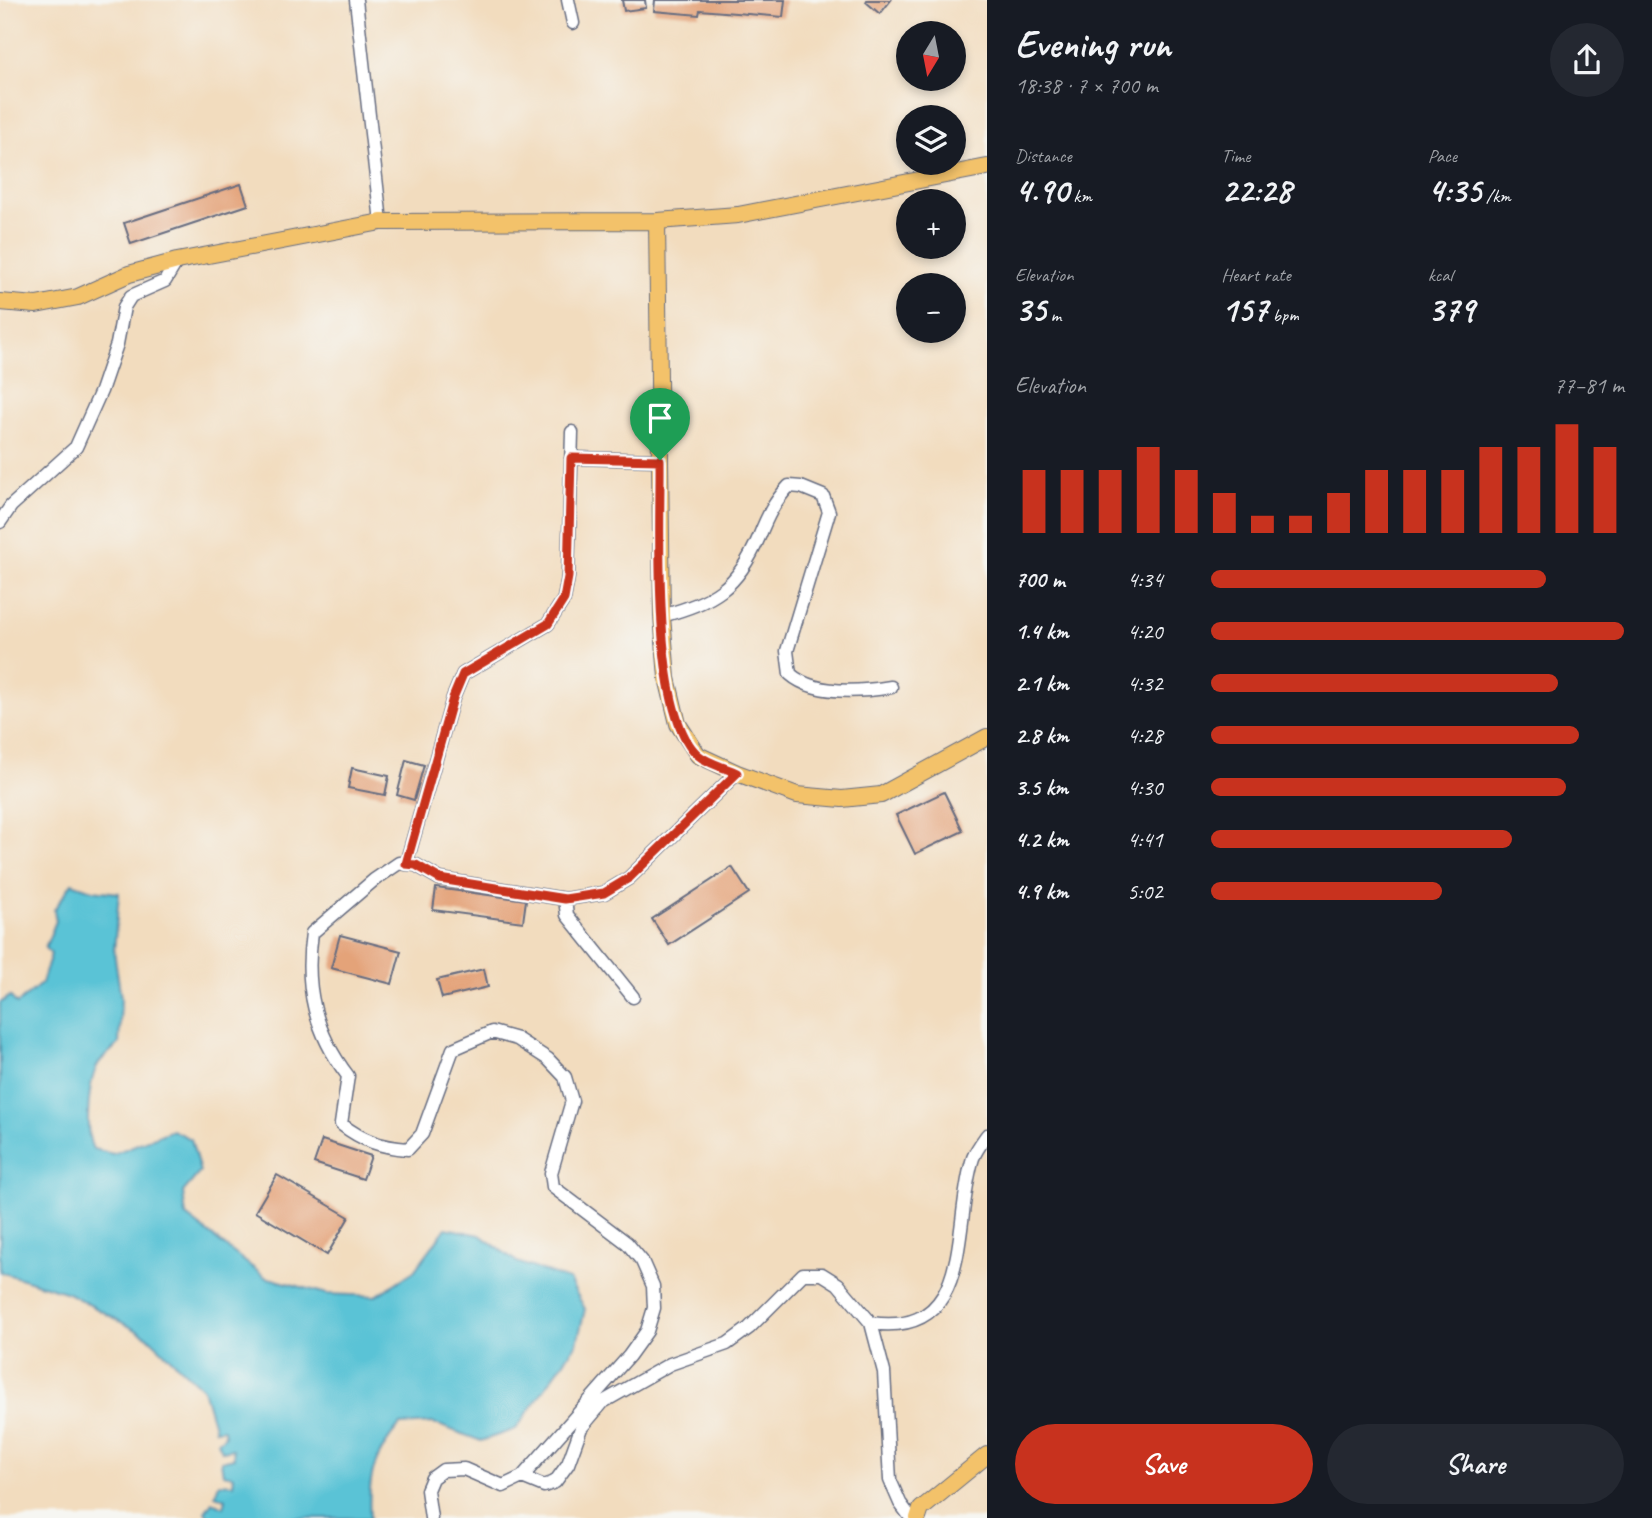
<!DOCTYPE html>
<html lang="en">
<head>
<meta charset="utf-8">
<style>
	:root { --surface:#171b24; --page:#242831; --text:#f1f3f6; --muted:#9ea1a6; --accent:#c8321e }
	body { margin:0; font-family:Caveat,sans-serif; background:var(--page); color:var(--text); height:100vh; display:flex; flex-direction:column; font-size:26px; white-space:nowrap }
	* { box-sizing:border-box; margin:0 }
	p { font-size:23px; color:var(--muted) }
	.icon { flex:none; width:38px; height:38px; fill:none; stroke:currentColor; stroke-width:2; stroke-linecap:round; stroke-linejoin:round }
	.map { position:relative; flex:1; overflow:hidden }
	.sheet { display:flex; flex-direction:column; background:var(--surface); width:665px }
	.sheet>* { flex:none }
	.needle { width:46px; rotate:190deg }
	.controls { position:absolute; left:896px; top:21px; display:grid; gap:14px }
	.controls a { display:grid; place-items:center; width:70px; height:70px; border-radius:50%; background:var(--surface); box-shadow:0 4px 10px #0003; font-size:35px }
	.pin { position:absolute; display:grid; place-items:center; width:60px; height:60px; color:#fff; margin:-72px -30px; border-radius:50% 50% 50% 0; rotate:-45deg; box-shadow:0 0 7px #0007 }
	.pin .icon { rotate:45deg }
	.round { display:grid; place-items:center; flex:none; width:74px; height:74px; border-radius:37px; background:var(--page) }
	.overview { display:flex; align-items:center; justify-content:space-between; height:119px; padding:0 28px }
	h1 { font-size:38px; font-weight:700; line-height:52px }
	.figures { display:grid; grid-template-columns:repeat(3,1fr); gap:10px; height:119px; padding:7px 28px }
	.figures div { display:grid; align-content:center }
	.figures b { font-size:35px; font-weight:700 }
	.figures small { font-size:19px; font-weight:400 }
	.figures p { font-size:19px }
	.chart { height:196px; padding:14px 28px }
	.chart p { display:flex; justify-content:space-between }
	.chart svg { width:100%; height:126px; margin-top:7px; stroke:var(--accent); stroke-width:6 }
	.button { display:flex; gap:14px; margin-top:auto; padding:14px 28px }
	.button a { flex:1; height:80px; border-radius:42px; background:var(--accent); color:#fff; font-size:28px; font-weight:700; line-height:80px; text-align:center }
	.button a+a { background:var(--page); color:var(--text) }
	ul { padding:0 28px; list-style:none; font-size:23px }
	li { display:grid; grid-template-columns:112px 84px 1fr; align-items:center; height:52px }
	li i { height:18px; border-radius:9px; background:var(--accent) }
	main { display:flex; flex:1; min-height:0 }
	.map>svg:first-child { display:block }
	.water { fill:#5ac3d6; stroke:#3a799a; stroke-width:2 }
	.building { fill:#e4a379 }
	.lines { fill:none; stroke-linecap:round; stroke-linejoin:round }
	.minor-casing { stroke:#666c80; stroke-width:15 }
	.major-casing { stroke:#666c80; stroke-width:18 }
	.minor { stroke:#fff; stroke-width:12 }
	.major { stroke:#f3c26a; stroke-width:16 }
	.route-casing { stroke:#fff; stroke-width:14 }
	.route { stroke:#c8321e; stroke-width:9 }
</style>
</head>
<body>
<main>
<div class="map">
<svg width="987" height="1518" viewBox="0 0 987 1518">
	<rect width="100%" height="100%" fill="#f6f6f2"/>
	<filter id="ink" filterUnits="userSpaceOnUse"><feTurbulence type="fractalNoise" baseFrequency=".0143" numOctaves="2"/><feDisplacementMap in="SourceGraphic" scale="14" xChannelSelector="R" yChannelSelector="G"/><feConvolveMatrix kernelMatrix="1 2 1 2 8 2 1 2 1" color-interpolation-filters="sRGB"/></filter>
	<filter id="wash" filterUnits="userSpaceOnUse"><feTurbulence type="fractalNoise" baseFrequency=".00686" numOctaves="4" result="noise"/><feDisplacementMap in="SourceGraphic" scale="28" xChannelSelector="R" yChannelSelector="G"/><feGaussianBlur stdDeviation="1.57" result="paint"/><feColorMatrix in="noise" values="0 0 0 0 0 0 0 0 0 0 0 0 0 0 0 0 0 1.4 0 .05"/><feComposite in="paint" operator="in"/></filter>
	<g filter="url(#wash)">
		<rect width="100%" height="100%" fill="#f2dcbe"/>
		<path class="water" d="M72,883l20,7 27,3 -5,58 7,47 -2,46c-7,6 -15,12 -20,19 -11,16 -15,70 -6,86l20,5 59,-24 19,9 9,33 -17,20 3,24 79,61 62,17 49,2 38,-25 32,-43 34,7 37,27 52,18 16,29 -8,34 -61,86 -35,12 -48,-18 -33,2c-26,30 -33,53 -30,93h-159l-6,-6 7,-10 12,5 2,-8 -11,-4 4,-12 14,1 1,-8 -11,-2 -2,-13 13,-3 -1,-9 -11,2 -4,-10 7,-5 -1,-7 -9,1 -12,-41 -56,-53 -79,-43 -68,-21v-269l10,-7 7,8 25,-21 9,-29 -6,-6 11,-27 -2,-11z"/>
		<g id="blocks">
			<path class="building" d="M622,0h23l1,8 -22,3z
				M655,0h130l-2,17 -83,-7 -1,5 -45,-4z
				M867,0h24l-11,14 -14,-12z
				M241,184l7,21 -117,39 -7,-21z
				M406,760l18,5 -10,35 -17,-5z
				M352,768l37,8 -4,19 -37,-7z
				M944,792l19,39 -48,23 -19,-39z
				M732,867l17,26 -80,52 -17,-26z
				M436,888l90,12 -3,22 -90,-12z
				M340,935l61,16 -9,33 -61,-16z
				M484,969l4,18 -46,11 -5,-18z
				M322,1140l49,16 -8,23 -49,-16z
				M277,1175l72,42 -22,38 -72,-43z"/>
		</g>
	</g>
	<g filter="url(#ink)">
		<use href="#blocks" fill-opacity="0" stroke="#666c80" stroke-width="2"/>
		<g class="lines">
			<defs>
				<path id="minor" d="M356,0l25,222
					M568,0l5,23
					M571,458l89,2
					M0,522l11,-16 65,-59 25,-56 16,-47 7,-37 7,-11 34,-15 12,-20
					M662,616c52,-15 75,-27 97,-79 8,-20 15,-35 30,-51l12,1 22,9 6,16 -42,139 3,23c25,22 70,18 101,13
					M406,864l47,-166 10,-24 85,-50 16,-25 4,-22 4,-145
					M565,899l2,16 66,82
					M871,1323c105,15 81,-100 102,-165 3,-8 9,-16 14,-23
					M522,1477l22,9 11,-4 13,-18 13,-36 22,-26 67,-38 57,-20 22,-16 54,-54h19l16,10 33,39 13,49 6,108 10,23 11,15
					M431,1518l-4,-28 5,-12 11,-8 21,-1 39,17 19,-9 107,-121 18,-25 7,-23 -1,-22 -11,-25 -15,-18 -74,-56 -2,-14 21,-72 -7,-24 -17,-18 -31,-20 -25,-7 -39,17 -31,85 -14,15c-27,-2 -45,-8 -67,-25l7,-48c-33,-43 -44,-89 -36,-143l62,-53 25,-17 17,2 24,14 125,20 39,-6 25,-15 108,-105"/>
				<path id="major" d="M657,221l5,395 5,62 11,46 20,31 39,18 60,22 45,4 39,-4 106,-58
					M0,302l36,3 42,-8 51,-23 48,-13 204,-39 276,-1 81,-6 249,-48
					M918,1518l3,-9 66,-54"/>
			</defs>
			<use href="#minor" class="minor-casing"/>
			<use href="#major" class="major-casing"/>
			<use href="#minor" class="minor"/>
			<use href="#major" class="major"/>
		</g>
	</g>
	<g class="lines" filter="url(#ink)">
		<defs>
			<path id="route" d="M571,458l89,2c1,63 -10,253 38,295 9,8 28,13 39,18l-108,105 -25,15 -39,6 -125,-20 -24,-14 -10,-1 47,-166 10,-24 85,-50 16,-25 4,-22z"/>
		</defs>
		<use href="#route" class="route-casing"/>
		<use href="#route" class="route"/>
	</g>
</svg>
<div class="controls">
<a><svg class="needle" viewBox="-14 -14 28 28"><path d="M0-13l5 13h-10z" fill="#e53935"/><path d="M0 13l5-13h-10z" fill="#9ea1a6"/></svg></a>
<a><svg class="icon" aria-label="layers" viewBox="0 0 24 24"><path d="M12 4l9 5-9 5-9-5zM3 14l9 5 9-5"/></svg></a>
<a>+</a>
<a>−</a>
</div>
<div class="pin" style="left:660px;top:460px;background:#1e9e55"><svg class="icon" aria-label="arrive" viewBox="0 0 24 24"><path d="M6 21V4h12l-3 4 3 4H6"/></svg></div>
</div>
<section class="sheet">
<div class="overview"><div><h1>Evening run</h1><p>18:38 · 7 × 700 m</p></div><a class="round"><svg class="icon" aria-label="share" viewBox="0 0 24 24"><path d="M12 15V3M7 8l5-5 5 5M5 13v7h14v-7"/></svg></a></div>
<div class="figures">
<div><p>Distance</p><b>4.90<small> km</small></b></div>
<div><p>Time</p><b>22:28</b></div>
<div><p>Pace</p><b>4:35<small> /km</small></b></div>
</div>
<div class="figures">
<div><p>Elevation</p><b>35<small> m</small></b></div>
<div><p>Heart rate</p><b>157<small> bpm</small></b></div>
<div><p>kcal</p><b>379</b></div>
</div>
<div class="chart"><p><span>Elevation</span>77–81 m</p>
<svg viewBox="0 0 160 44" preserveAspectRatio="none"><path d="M5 44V22M15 44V22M25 44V22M35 44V14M45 44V22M55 44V30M65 44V38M75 44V38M85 44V30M95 44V22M105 44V22M115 44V22M125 44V14M135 44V14M145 44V6M155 44V14"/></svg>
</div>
<ul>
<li><b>700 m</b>4:34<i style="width:81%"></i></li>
<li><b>1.4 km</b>4:20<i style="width:100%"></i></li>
<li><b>2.1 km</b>4:32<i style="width:84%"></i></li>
<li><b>2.8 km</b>4:28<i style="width:89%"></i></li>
<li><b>3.5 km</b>4:30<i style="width:86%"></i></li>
<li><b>4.2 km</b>4:41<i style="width:73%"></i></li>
<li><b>4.9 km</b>5:02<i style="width:56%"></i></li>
</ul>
<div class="button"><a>Save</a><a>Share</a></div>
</section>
</main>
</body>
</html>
